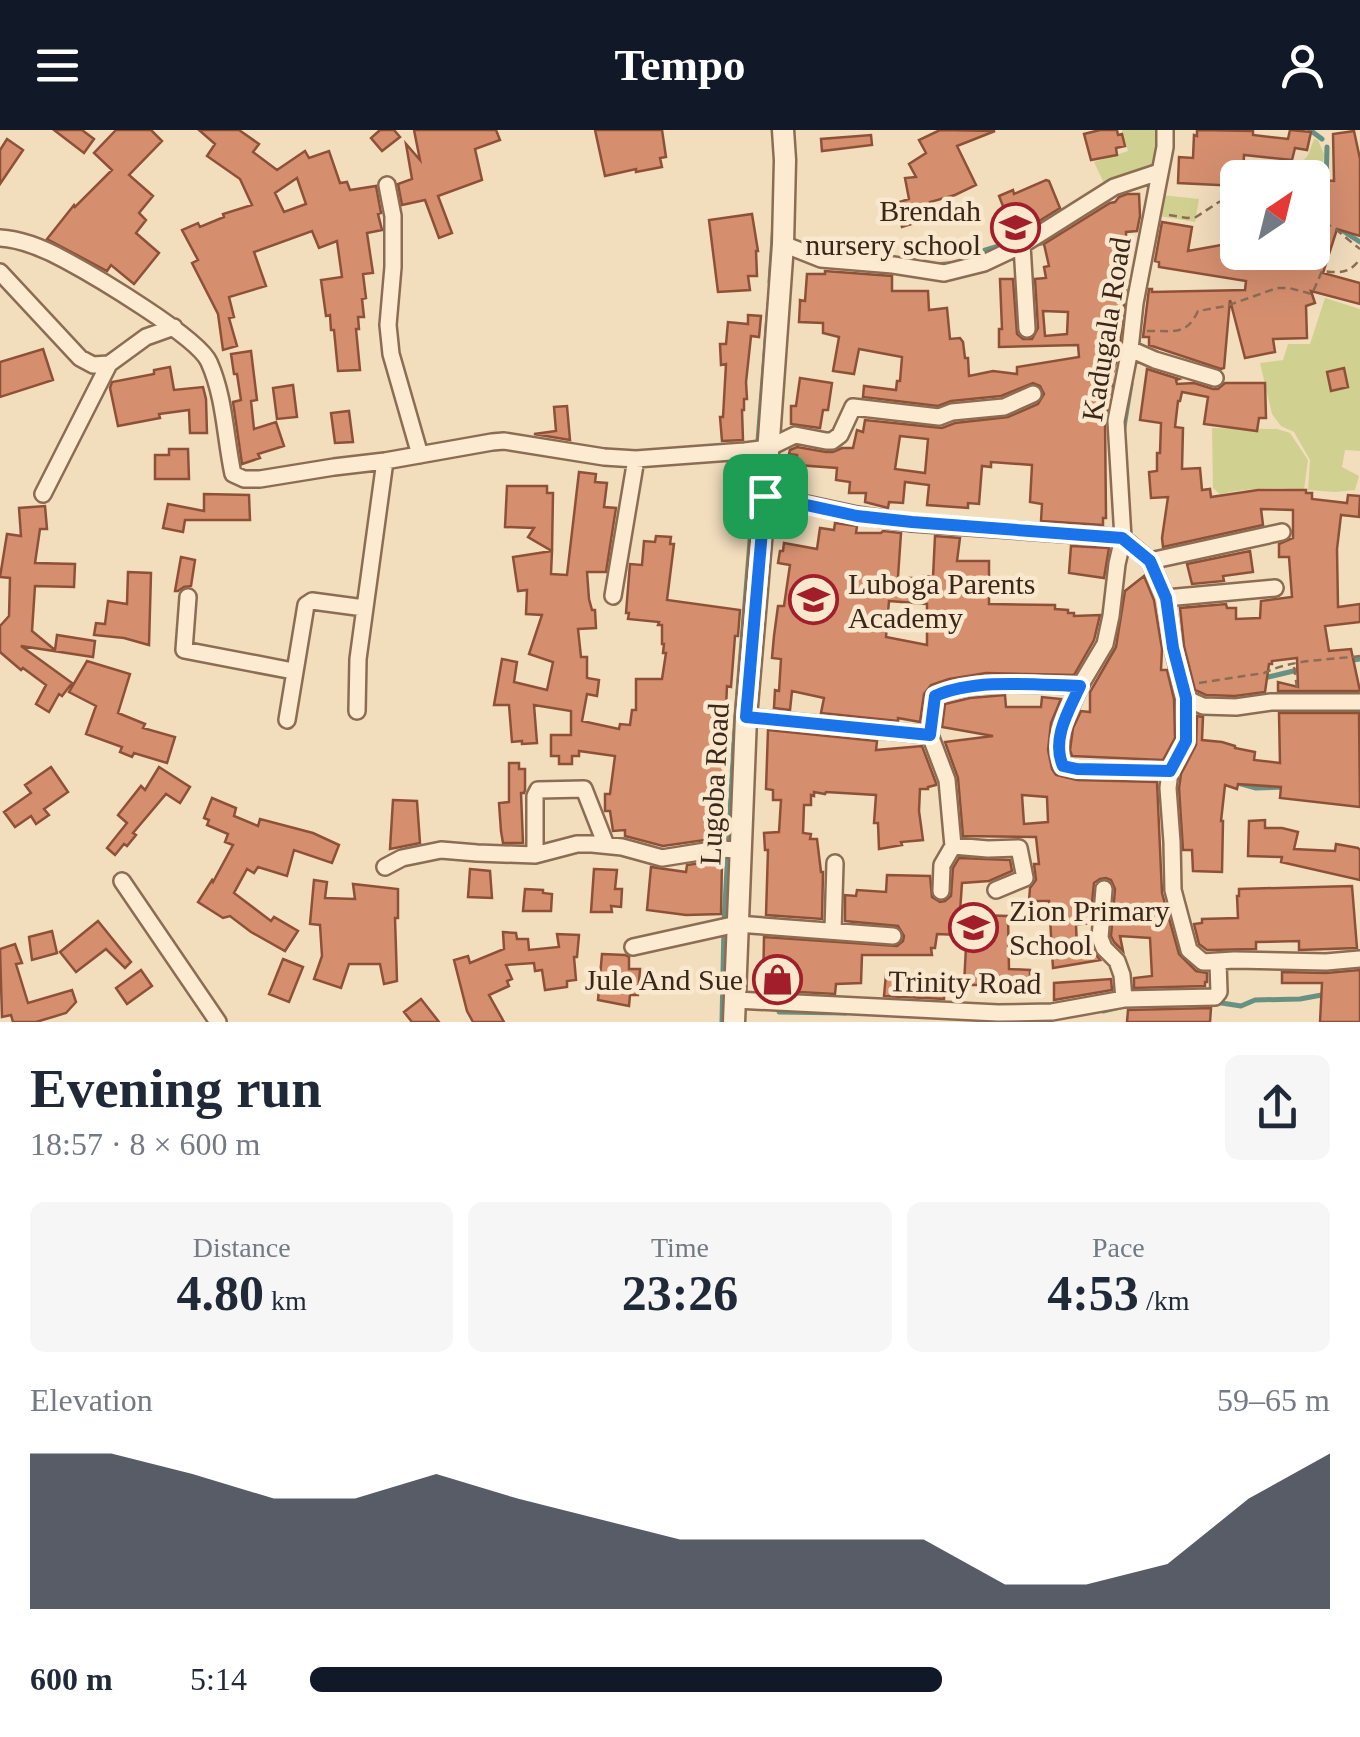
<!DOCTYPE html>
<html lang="en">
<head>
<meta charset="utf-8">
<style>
	:root { --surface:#fff; --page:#f6f6f7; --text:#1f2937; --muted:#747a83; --accent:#111827 }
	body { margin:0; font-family:"Times New Roman",serif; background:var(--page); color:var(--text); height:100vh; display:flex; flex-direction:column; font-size:38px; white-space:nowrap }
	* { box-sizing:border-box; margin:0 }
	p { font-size:32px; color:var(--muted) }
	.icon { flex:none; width:55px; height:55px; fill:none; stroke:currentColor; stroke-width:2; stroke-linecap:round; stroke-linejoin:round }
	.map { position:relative; height:892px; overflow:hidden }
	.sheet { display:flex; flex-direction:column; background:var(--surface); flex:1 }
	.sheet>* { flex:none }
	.needle { width:65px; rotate:35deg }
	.fabs { position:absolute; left:1220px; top:30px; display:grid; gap:20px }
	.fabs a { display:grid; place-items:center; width:110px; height:110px; border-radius:15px; background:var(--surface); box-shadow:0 10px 40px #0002; font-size:50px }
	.pin { position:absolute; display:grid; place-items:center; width:85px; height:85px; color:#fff; margin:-42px; border-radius:20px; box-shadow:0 5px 15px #0006 }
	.round { display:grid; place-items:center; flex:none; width:105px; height:105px; border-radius:15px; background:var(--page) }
	.summary { display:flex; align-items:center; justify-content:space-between; height:170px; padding:0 30px }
	h1 { font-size:55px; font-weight:700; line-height:75px }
	.metrics { display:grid; grid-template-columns:repeat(3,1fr); gap:15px; height:170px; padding:10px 30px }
	.metrics div { display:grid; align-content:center; border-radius:15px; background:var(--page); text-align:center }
	.metrics b { font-size:50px; font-weight:700 }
	.metrics small { font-size:28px; font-weight:400 }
	.metrics p { font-size:28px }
	.chart { height:280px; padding:20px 30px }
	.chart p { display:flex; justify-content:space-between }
	.chart svg { width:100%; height:180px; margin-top:10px; fill:var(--accent); opacity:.7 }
	ul { padding:0 30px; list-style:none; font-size:32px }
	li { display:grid; grid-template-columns:160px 120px 1fr; align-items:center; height:75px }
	li i { height:25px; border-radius:12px; background:var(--accent) }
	header { display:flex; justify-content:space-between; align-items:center; height:130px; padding:0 30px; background:var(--accent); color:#fff; font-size:45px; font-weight:700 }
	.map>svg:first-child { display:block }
	.green { fill:#d0d190 }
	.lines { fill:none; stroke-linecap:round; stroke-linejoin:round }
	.stream { stroke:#679283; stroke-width:5 }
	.building { fill:#d58f6f; stroke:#8e5137; stroke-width:2.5; fill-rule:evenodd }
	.minor-casing { stroke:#8c6d54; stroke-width:20 }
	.tertiary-casing { stroke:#8c6d54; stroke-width:25 }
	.path { stroke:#8c6d54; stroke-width:2.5; stroke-dasharray:8 5; stroke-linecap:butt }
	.minor { stroke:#fcebd1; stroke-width:15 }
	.tertiary { stroke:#fcebd1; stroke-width:20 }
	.route-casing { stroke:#fff; stroke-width:20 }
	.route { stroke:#1a73e8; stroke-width:12 }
	.labels { text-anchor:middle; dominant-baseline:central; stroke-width:9; stroke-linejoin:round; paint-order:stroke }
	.poi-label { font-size:30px; fill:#3a271b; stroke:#f9e8cd; text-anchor:end }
	.street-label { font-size:30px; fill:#3a271b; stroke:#f9e8cd }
</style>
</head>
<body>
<header><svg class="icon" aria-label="menu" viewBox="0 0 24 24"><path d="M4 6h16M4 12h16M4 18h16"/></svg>Tempo<svg class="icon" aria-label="person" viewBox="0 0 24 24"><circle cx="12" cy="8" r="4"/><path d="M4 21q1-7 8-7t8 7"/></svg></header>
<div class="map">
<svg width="1360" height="892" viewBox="0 0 1360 892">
	<rect width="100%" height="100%" fill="#f2ddbd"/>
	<path class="green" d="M1122,0h36v18l-4,16 -50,19 -10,-21 34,-11z
		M1314,9l4,1 6,14 -3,24 -37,-5 -1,4h-39l1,-16 55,4 8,-10z
		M1162,65l37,4 -4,23 -36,-6z
		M1325,168l35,11v142l-15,-1 -3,17 17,9 -4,14 -20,2 -27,-2 2,-30 -16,-28 -13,-6 -9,-12 -12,-51 23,-3 5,-16h22z
		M1212,298l65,1 13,4 18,27 -4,30c-28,-3 -55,-2 -84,4l-7,-6z"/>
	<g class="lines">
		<path class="stream" d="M1310,0l12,9
			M1326,54l1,-37
			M1340,99l20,13
			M1032,115l10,-2 19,-14
			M934,135l26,-2 16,-10 42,-13
			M770,152l4,-59
			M1123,303l8,-49
			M1347,531l13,-2
			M1264,548l38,-9
			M1238,653l18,5 30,-1
			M1215,872l26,4 14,-6 45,-1 27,-5
			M1103,881l21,-5
			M779,882l67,1
			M722,892l2,-99 10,-182 35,-438"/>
	</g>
	<path class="building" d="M54,0h28l12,9 -10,14z
		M116,0h35l11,11 -33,34 24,21 -14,17 7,7 -10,13 23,20 -25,31 -23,-19 -4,6 -60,-32 27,-34 1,2 37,-37 -18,-17z
		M199,0h40l20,14 -6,8 24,18 28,-19 4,7 20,-7 11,32 7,-1 3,8 26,-4 5,27 -3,1 4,16 -15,3 6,40 -10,1 3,24 -4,1 2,18h-6l1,12h-3l4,41 -22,1 -4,-41h-3l-1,-15 -4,1 -5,-36 21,-3 -5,-36 -18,7 -7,-17 -58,21 12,34 -37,11 5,20 -5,1 8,28 -14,4 -5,-36 -26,-51 6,-3 -16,-30 16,-7 2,4 24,-10 -1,-3 29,-9 -12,-26 -33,-23 8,-12zM297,48l9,26 -22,8 -9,-19z
		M380,0h14l6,7 -18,14 -11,-13z
		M414,0h82l4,10 -25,9 7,31 -44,16 14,37 -13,5 -14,-38 -23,5 -4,-21 14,-5 -6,-35 14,16z
		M595,0h67l4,27 -6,1 2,9 -26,5v-3l-31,7z
		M940,0l55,1 -38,15 19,39 -21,10 -25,7 4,12 -20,6 1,3 -13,4 -2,-8 -8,3 -5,-16 22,-7 -4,-21 11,-1 -7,-13 17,-11 -7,-13z
		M1100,0h17l1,5 4,-1 3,12 -9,2 1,7 -26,5 -7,-26z
		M1197,0l56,1v4l35,4 2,-9 21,2 -4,18 -12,-2 -3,12 -48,-5 -1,23h-5v8l-60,-3 1,-26 14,1 1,-23 3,1z
		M1354,1l6,28v77l-23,-7 -14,44 37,10v21l-49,-13 4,12 -9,3 1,32 -34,1 2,13 -30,6 -15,-58 -6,68 -3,1 -72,-24v-8h-6l6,-48h3v3l93,-2 1,-9 -87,-14v-5l-4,-1 7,-39 30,5 -4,24 50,-9v10h74v-21l4,-20h-4v-32l22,2 -1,-47z
		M871,5l1,10 -50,6 -1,-12z
		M7,9l16,11 -23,34v-34z
		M1046,50l3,1 11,27 -37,23 -9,3 -15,-38 14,-6 1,4z
		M1127,64h12l1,22 -3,15 -11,1 1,51 -8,64 -5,24h-2v14l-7,34 1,99h-3v7l-62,-4 1,-17 -12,-2 2,-37 -41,-3v5l-9,-1 -3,38 -11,-1v5l-41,-3 2,-20 -24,-3 -2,21 -14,-1 -1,6 -23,-6 1,-9h-17l1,-11 -14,-2 1,-12 -40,-3v-10l-8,-1 1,-4 7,-3 29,5h7l9,-4h11l4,-18 6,2 2,-12 77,8 13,-5 53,-6 30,-13 6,-10 -4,-8 -7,-3 -32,13 -50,5 -13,5 -75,-9 1,-11 32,4 1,-9h3l2,-24 -43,-8 -5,25 -21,-3 6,-34 -16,-4v-10l-24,-1 1,-19v-3l5,1 2,-27h18v-3l67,5v15h36l1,19 18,-2 3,31 10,-1 3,4 2,16h3l1,18 24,-5 24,3v-7l62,-10 -1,-12 -79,2v-18h3l-2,-50h13l4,55 6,5h9l6,-11 -3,-49 11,-1 -2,-11 5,-1 -5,-22 66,-41 5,-1 4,-5zM1043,181l25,1 -1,22 -22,2zM900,306l28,3 -3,34 -30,-4z
		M752,84l6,37h-2l1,25h-9l2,14 -32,2 -9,-72z
		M748,185l13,1 -2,21 -8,-1 -5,46 1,17h-3v11h-2l1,30 -21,1 -2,-24h3l3,-53 -5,1 -1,-21h6l2,-22 20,2z
		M43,219l10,31 -53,17v-35z
		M251,221l6,49 -6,1 3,28 22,-7 8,24 -26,8 2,4 -18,6 -9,-62 8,-2 -4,-26h-3l-3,-20z
		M170,237l4,23 29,-3 3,12 1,34h-17l-1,-23 -30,4 1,4 -42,8 -8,-38 2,-6 42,-8v-4z
		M1344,238l4,19 -17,4 -4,-19z
		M1147,239l32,10 -3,1 1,4 17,-1 19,6h5l7,-6h40l1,35h-7l-2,13 -53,-7 4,-27 -26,-5 -2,9h-2l-3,26 8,1 -1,41 18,-1 2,22 8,-1 1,8 47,-7h48v3h6v6l35,4 1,-8 12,1 -1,21 -18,-2 -4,34 1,58 22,-3v18l-35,4 4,25 22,-2 9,42h-82v-9l20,5 -1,-29 -25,3v3h-3l-4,28 -30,4 -29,-1 -11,-5 -11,-44 -4,-38 46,-4 1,4h9v11l24,-1 1,-17 31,-4 -3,-40h-10v-13l14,-6v-28l-32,-1 2,16 -100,22 -1,-9 6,-41 -17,1 -2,-26 8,-1v-18h3l1,-30 -21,-3z
		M800,248l32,5 -4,27h-5l-3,18 -29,-4v-18h5z
		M293,255l4,32 -20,2 -4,-31z
		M567,276l3,34 -36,-6 22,-3 -2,-24z
		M349,281l4,31 -18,1 -4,-30z
		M169,319h19l1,30h-34v-24h14z
		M579,342l17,2 -1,8 12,1 -3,24 12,1 -10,64h-19l2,27 3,11h3l1,18 -18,1 3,28h6v21l12,2 -2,16 -10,-2 -5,27 37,8 1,-5 10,1 2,-15h4v-31h26l4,-26h-3l1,-9h-2v-19h-4l1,-3 -31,-3 1,-6h-3l4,-49 12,1 2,-24 11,1 1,-6 15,1 -1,7h4l-7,56 73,10 -2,26h-3l-4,51 -4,-1 -1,21 -7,-1 -3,35 6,1 -1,11h4l-6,85 -56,8 -38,-10v-6l-12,1 -3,-20h-5v-17h5l5,-38 -36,-5v5h-7v8h-13v-8h-8v-21h20v-24l-37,-6 3,38 -15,1v-3l-10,1 -3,-37h-15l8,-46 15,3 -3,20 33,8 6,-28 -24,-8 13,-39 -16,-1 1,-24 -9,1 -5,-34 39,-6 -1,23 16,1z
		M507,356h40v7h6l-1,58 -24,-14 6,-9 -29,-1z
		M204,364l45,1 1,25h-65l-2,12 -20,-4 5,-24 36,7z
		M45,376l2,23h-7l-5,34 40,1 -1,23 -39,-1 -3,45 23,19 2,-15 38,6 -2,16 -72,-11 51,37 -10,13 -3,-2 -10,18 -13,-8 10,-19 -23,-17 -2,2 -21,-18v-26l9,-10 1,-38 -10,-1 7,-43 14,2 -2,-28z
		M835,393l22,3 -1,7h25l2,-2 18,2 -3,44 26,2v-3l9,1 2,-41 25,2 -3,23h32v43l66,1v4l13,1v3h6v3l26,-1 -6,25 -20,35 -88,-2 -37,6 -18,6 -7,9 -4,28 -22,-4v3l-77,-8 3,-15 -32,-7 -2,19 -16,-2 1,-18 4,1 2,-32 -9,-1 2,-22 4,-30h6l6,-41 -12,-2 2,-12h3l1,-8 33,6 3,-21 14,2zM889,471l38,3v41l-41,-8z
		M1071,416l38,2 -5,30 -35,-5z
		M1250,421l3,21 -30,4 1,5 -32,3 -5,-20z
		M181,427l14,3 -4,26 -7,1 -6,4h-3z
		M128,442l23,1 -2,72 -25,-7 -30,-3 2,-12 9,1 3,-23 19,3z
		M1144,446l10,24 8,49 -1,21h6l7,29 1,39 -12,22 -91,-4 -2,-6 3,-22 8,-17 9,1v-20l26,-45 9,-56z
		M87,531l43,13 -12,39 27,11 -2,4 32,9 -8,26 -33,-10 -2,4 -12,-5 2,-5 -36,-13 10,-28 -27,-14z
		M1005,565l1,12h35l1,-10 19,2 -10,24 -3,27 4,19 4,6 21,5 80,2 5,111 17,61 17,17 11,2v9h-2v4l-71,2v-10l18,-2 -2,-38 -30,-2 3,15 -9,-9 -3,-6 4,-47 -4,-9 -5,-2 -6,1 -6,4 -4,40 -14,2 1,23 16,2 7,10 -47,8 -4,-67h-20l1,-13 6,-8 -2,-16h5l-3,-27 -73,-1 -5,-58 -13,-36 48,-6 -51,-9 3,-23 25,-6zM1022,665l25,2 1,25 -24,2z
		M1279,583h80l1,94 -80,-9 1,-11 -43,-3 -1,5 -12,-4 -4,36h2l-1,51 -29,-1 -1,-21h-9l-4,-62 2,-14 15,-29 1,-29 6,1 -1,23 20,2 13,4v2l20,4 -1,8 26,3z
		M768,600l109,11 -1,9 46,-4 14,37v2l-8,2v2h-8l-1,22 4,29 -22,2 1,3 -23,4 -1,-26h-4l2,-28 -50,-3 -1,2 -11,-2v4l-3,-1v10h-7l-1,28 8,1 -1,5h7l4,33h2l-1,47 -56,-4 2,-65h-3l-1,-17 15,-1 2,-32h-8v-10l-7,-1z
		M509,633h10v6h6v21l-1,3h-3l2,50h-20l-2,-12 -2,-28 10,-1z
		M51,637l17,25 -24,17 5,6 -13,9 -5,-8 -16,11 -11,-15 27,-19 -6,-8z
		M159,637l31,20 -10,16 -14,-9 -33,39 3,2 -9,11 -3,-2 -9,11 -8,-7 20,-25 -9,-8 23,-29 4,4z
		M212,668l24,10 -2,8 24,10 2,-7 53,14 26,12 -7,18 -38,-13 -7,26 -29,-9 -4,6 -7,-4 -13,24 37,28 3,-4 24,14 -13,20 -34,-19 -21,-16 -7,2 -25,-16 14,-22 1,2 20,-37 -8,-3 3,-8 -21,-9 2,-5 -5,-2z
		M393,670l24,1 3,42 -30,6z
		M1265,690v8h17l16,4 -4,17 41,2 1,-7 22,4 2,2v30l-79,-18 1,-5 -34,-1 1,-35z
		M959,728l51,2 2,11 -23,10 -27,2 -2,29h14v3l34,1 1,53 21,1v11h-23v4h-43l2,-38 -6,-1v-11l-23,-1 -2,14h-4l1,7h-70l-1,28 -25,1 -1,10 -72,-4 1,-53 133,9 6,-5 1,-5 -6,-10 -53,-5v-26l11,1 1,-6 29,2 1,-17 43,1 2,21 8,5 5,-1 6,-5 2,-28z
		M722,730l-1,54 -35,1 -39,-5 4,-43 35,5 1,-7z
		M470,739l20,2 2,27 -24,-1z
		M594,739l23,1 -2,19h7l-1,18 -10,-1 1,6h-21z
		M314,750l13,2 -2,16 30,1 -2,-15 45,5v29h-3l2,63 -13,3 -4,-20h-31l-8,24 -27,-9 8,-23 -2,-31 -10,-1z
		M1352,756l5,62 -58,2v-9l-43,1v7l-49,1 -8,-6 -5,-20 8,-1v-4l36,-1 -1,-22h2v-7z
		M525,759l18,1v3l9,1 -1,17h-28z
		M98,791l33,41 -6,6 -19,-19 -30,23 -16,-20z
		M52,801l5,22 -25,7 -3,-23z
		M503,802l13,1 1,6h11l1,11 30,-3 -2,-13 22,1 -2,22h-3l2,23 -9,1v6l-22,3 -3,-20 -7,1 -1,-8 -28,2 6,14 -5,2 2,5 -20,9 15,27h-31l-6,-11 -13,-51 14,-4 2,7 34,-14z
		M15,814l7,19 -6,1 12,39 44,-13 4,12 -10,11 -30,9h-23l-2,-7 -9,2 -2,-68z
		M602,824l23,1 4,2v12h11l-2,26h-8l-1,11 -31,-6z
		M283,829l20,8 -14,35 -20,-8z
		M141,840l11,16 -25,18 -11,-16z
		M1360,840v52h-40l2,-39h-40v-11l44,1z
		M886,844l59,4 -1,21 -60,-3z
		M1111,849l1,11 -58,10v-17z
		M421,869l18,23h-27l-8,-10z
		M1211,878l-1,14h-83l1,-12z"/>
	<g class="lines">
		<defs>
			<path id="minor" d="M1165,0v17l-30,156 -5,46 -14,72 7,117 -6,26 -6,52 -6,28 -25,42 -18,39 -3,26 4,15 14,3 93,2
				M387,55l6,31v51l-5,58 3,29 29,101
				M0,108c21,1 47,12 65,22 28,15 133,77 144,102 16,36 16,75 24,112l11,5h16l74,-12 51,-6 107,-19 12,-1 100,16 32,2 109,-8 23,-3 27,-13 31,6h6l8,-6 13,-28 86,10 13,-5 52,-5 29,-13
				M783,114l38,15 72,6 51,8 40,-10 38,-18 92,-58 45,-15
				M1022,115l5,84
				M0,142l80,86 13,7 16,-1
				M1130,219l25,11 60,18
				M43,364l66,-130 37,-27 28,-10
				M765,365l92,20 55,8 211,15
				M1123,408l27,23 16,37 7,50 12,50 1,43 -16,30 -2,17 4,54 1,48 16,60 14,12 31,-2 92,2 34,-3
				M1150,431l132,-29
				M613,466l23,-137
				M188,467l-4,53 109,21
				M1166,468l109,-10
				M1185,568l18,8 33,1 35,-5h89
				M357,581l1,-52 27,-198
				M746,587l184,18
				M287,590l19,-115 6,-4 52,7
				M953,716l35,3 31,-1 6,30 -29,12
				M535,725v-59l3,-6 46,-1 22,56
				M385,737l17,-9 39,-8 36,3 58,2 42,-11h15l30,3 40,11 56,-9 22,1
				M122,751l96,141
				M1104,759l-4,49 4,10 13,13 5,14 2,24
				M941,761l1,-26 11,-19 -6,-66 -17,-45 5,-39c41,-18 100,-11 145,-10
				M833,801l2,-68
				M633,817l104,-23 156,12
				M736,870l262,13 54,-1 72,-13 91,-2 4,-5 -1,-30"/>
			<path id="tertiary" d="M734,892l12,-305 19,-222 18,-251 2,-84 -2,-30"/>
		</defs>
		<use href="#minor" class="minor-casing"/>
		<use href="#tertiary" class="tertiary-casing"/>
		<path class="path" d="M1169,85l18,3 9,-1 23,-15 19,-4
			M1312,88c18,3 33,20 48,31
			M1147,201c26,-1 39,6 51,-20l28,-5 51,-18h12l23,6 10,-23c18,2 27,3 38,-12
			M1294,537l3,21
			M1199,553l65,-10c29,-14 65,-13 96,-17"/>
		<use href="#minor" class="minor"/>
		<use href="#tertiary" class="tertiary"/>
	</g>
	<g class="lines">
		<defs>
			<path id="route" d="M765,366l92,20 55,6 210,16 28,23 16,37 7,50 13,50v43l-16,30 -93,-2 -14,-3c-12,-27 6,-56 17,-80 -45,-1 -104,-8 -145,10l-5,39 -184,-18z"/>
		</defs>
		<use href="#route" class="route-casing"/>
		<use href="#route" class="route"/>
	</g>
	<defs>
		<symbol id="school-ring" viewBox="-11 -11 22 22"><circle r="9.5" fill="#f9e8cd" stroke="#a21e2b" stroke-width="1.5"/><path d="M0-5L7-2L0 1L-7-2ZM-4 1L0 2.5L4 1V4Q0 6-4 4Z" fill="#a21e2b"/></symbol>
		<symbol id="shop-ring" viewBox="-11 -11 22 22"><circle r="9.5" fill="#f9e8cd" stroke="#a21e2b" stroke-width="1.5"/><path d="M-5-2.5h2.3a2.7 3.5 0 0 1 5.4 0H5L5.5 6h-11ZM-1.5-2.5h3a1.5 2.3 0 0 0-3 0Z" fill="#a21e2b"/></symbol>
	</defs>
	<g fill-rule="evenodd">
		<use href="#school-ring" x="988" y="70" width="55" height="55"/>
		<use href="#school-ring" x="786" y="442" width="55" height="55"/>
		<use href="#school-ring" x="946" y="770" width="55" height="55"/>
		<use href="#shop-ring" x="750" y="822" width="55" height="55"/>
	</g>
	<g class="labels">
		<g class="poi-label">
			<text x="981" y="80">Brendah<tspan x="981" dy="34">nursery school</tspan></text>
			<text x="848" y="453" text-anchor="start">Luboga Parents<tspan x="848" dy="34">Academy</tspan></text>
			<text x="1009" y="780" text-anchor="start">Zion Primary<tspan x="1009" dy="34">School</tspan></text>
			<text x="743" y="849">Jule And Sue</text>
		</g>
		<g class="street-label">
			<text transform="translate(1106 199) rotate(-81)">Kadugala Road</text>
			<text transform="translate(714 654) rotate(-87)">Lugoba Road</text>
			<text transform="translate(965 852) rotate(1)">Trinity Road</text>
		</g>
	</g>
</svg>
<div class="fabs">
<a><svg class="needle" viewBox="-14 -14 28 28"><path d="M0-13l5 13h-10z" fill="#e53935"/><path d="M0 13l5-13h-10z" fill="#747a83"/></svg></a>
</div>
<div class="pin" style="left:765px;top:366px;background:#1e9e55"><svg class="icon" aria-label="arrive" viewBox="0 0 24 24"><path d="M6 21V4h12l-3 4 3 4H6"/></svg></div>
</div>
<section class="sheet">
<div class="summary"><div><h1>Evening run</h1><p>18:57 · 8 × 600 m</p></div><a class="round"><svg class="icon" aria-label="share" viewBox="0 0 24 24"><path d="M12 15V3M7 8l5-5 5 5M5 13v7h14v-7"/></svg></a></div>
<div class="metrics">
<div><p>Distance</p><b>4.80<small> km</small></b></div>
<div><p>Time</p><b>23:26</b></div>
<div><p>Pace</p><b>4:53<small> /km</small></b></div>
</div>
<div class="chart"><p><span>Elevation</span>59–65 m</p>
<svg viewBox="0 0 160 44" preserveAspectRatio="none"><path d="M0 44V6L10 6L20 11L30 17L40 17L50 11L60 17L70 22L80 27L90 27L100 27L110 27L120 38L130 38L140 33L150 17L160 6V44z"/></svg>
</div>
<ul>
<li><b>600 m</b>5:14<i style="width:62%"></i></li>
</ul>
</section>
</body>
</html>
